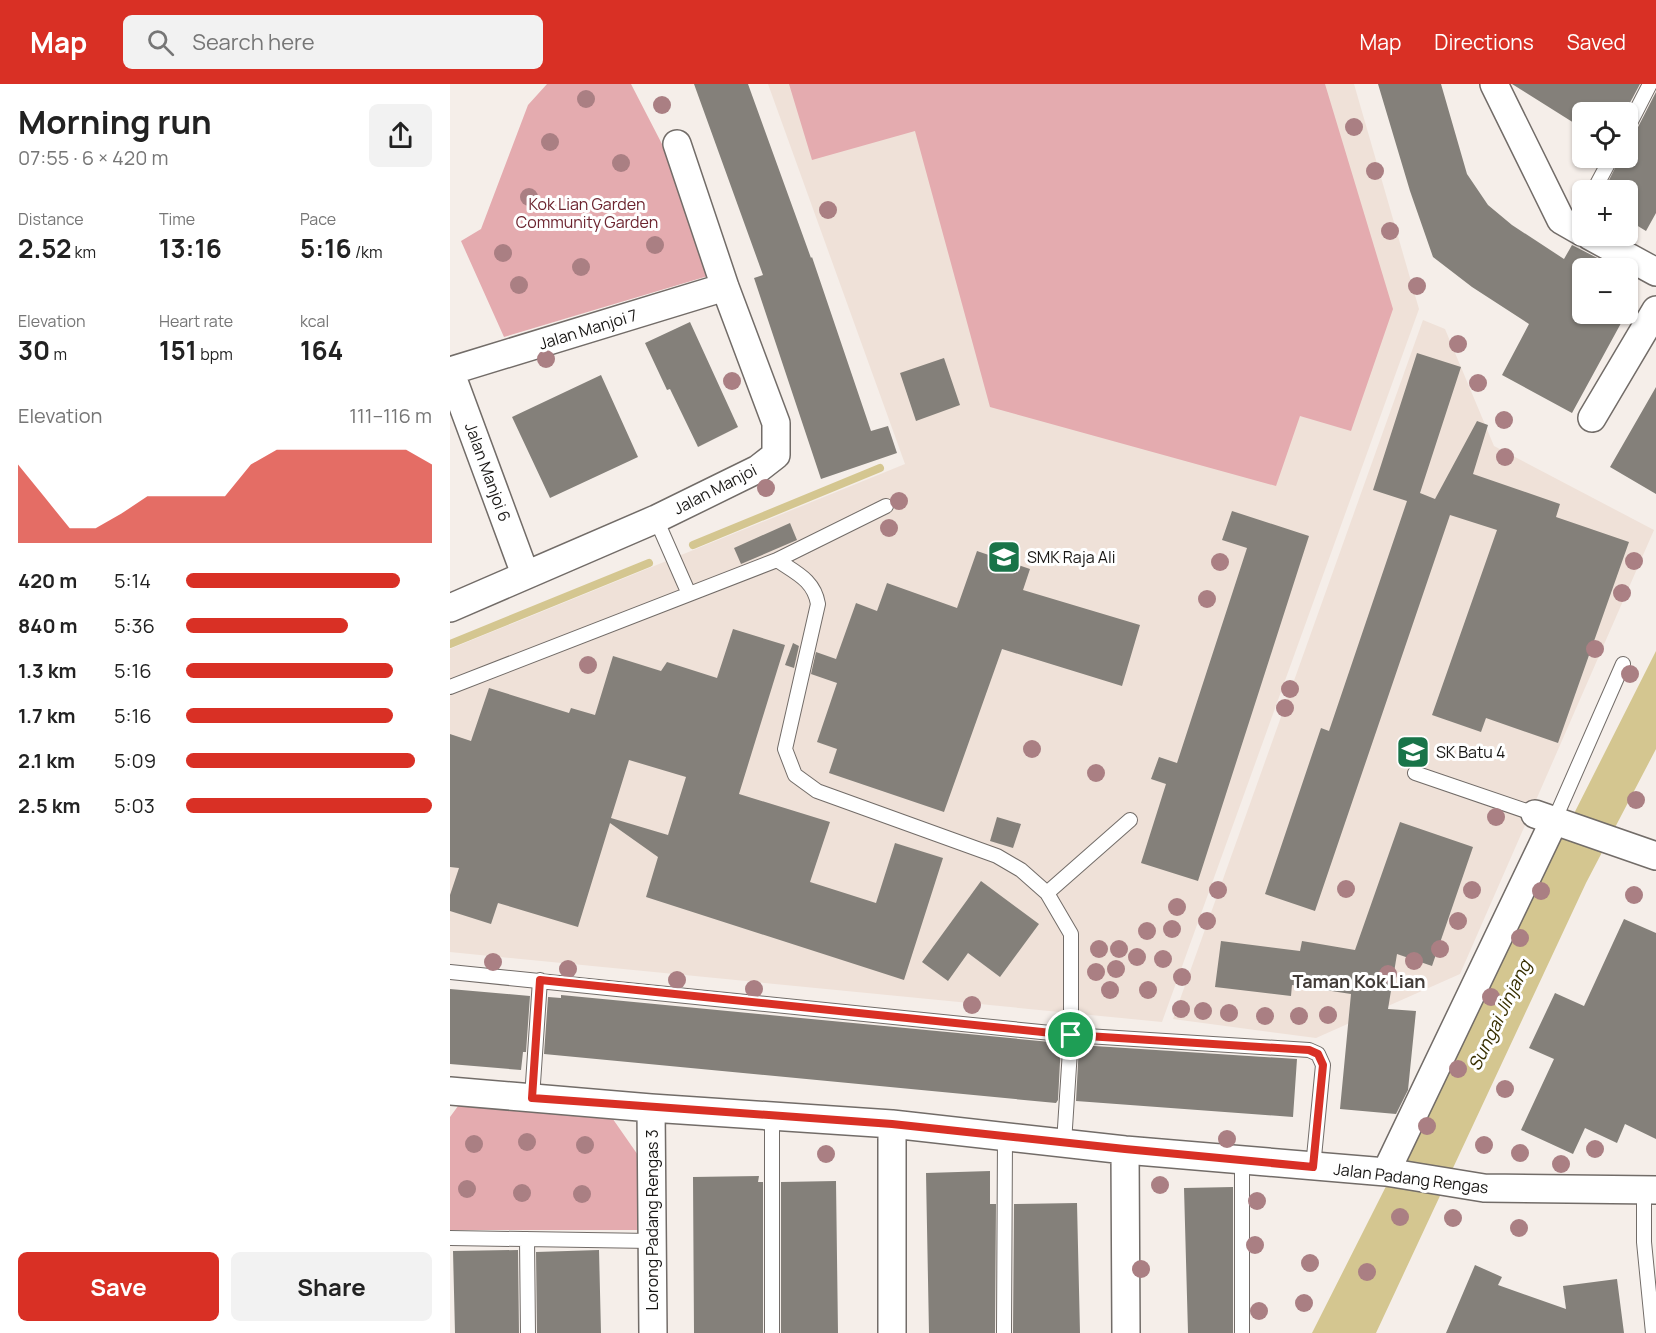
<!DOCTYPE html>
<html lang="en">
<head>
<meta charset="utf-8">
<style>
	:root { --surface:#fff; --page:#f2f2f2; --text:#222; --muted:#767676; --accent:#d93025 }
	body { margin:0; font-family:Manrope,sans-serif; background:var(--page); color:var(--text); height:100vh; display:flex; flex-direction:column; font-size:22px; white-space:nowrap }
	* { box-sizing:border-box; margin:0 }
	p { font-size:20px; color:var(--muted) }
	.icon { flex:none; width:33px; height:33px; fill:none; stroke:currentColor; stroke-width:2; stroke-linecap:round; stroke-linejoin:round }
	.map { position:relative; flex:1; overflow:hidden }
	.side { display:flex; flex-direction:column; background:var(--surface); width:450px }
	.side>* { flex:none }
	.controls { position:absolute; left:1122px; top:18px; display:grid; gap:12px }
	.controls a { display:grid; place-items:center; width:66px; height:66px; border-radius:9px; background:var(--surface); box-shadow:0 2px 4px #0004; font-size:30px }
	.pin { position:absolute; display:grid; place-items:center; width:51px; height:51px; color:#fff; margin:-26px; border:3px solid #fff; border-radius:50%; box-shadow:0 2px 6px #0007 }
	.round { display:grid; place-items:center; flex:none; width:63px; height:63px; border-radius:9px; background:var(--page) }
	.summary { display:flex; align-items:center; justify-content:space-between; height:102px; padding:0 18px }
	h1 { font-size:33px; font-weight:700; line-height:45px }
	.metrics { display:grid; grid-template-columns:repeat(3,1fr); gap:9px; height:102px; padding:6px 18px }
	.metrics div { display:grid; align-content:center }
	.metrics b { font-size:26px; font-weight:700 }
	.metrics small { font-size:16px; font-weight:400 }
	.metrics p { font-size:16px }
	.chart { height:168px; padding:12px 18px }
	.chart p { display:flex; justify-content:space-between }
	.chart svg { width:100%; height:108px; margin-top:6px; fill:var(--accent); opacity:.7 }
	.button { display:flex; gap:12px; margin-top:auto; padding:12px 18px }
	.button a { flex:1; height:69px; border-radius:9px; background:var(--accent); color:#fff; font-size:24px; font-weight:700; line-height:69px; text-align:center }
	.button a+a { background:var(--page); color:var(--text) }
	ul { padding:0 18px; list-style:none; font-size:20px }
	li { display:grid; grid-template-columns:96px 72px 1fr; align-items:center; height:45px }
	li i { height:15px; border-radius:8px; background:var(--accent) }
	header { display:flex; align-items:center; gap:36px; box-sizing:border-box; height:84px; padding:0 30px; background:var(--accent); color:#fff }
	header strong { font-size:28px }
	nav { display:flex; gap:33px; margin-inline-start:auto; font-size:21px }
	.search { width:420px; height:54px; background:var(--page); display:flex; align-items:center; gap:15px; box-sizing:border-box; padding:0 21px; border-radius:9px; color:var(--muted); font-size:22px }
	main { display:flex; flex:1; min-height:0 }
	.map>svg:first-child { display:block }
	.built { fill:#efe1d8 }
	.green { fill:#e4abaf }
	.water { fill:#d4c690 }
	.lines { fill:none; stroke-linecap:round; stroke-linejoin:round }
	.stream { stroke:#d4c690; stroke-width:8 }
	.building { fill:#84807a; fill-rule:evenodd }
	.lane-casing { stroke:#726c68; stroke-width:16 }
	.street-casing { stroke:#726c68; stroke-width:30 }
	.lane { stroke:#fff; stroke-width:14 }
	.street { stroke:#fff; stroke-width:27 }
	.tree { fill:#aa7f83 }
	.route-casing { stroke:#fff; stroke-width:12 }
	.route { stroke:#d93025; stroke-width:8 }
	.labels { text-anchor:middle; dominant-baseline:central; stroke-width:6; stroke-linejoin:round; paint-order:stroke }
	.park-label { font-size:16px; fill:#6c242f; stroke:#fff }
	.street-label { font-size:16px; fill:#181614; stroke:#fff }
	.poi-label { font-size:16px; fill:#181614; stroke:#fff; text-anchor:start }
	.neighbourhood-label { font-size:18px; font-weight:bold; fill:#423c38; stroke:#fff }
	.water-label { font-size:18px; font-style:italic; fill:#382f01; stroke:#fff }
</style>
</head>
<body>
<header>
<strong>Map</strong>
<div class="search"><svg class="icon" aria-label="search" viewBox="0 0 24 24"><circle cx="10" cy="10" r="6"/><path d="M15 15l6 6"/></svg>Search here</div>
<nav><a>Map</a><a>Directions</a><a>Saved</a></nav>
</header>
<main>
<section class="side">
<div class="summary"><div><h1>Morning run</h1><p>07:55 · 6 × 420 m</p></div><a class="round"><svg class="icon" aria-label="share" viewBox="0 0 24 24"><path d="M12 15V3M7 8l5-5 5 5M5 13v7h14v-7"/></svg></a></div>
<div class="metrics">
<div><p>Distance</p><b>2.52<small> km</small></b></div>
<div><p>Time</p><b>13:16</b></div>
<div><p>Pace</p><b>5:16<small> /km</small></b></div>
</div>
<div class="metrics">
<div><p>Elevation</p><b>30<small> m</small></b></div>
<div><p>Heart rate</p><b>151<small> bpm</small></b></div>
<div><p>kcal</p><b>164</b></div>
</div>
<div class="chart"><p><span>Elevation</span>111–116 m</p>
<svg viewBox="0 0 160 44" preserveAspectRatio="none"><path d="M0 44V12L10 25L20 38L30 38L40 32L50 25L60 25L70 25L80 25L90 12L100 6L110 6L120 6L130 6L140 6L150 6L160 12V44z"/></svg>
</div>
<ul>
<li><b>420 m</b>5:14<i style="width:87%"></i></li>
<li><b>840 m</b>5:36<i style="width:66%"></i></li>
<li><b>1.3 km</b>5:16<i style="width:84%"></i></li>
<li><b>1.7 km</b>5:16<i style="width:84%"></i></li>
<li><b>2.1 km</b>5:09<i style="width:93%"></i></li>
<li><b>2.5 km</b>5:03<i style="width:100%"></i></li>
</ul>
<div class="button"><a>Save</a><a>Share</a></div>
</section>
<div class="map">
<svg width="1206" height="1249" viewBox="0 0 1206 1249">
	<rect width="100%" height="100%" fill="#f5eee9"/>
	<path class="built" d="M318,0h586l65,225 -257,713 -712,-70v-303l455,-185z
		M973,236l22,9 49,117 160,84 -194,444 -144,64 -143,-19z"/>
	<path class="green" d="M97,0h84l32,62 45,130 -204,61 -43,-96 20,-12 47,-124z
		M339,0h536l68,225 -42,122 -51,-15 -24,70 -286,-79 -75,-276 -103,29z
		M11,1018l147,10 32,46 1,72h-191v-113z"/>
	<path class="water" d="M1206,567v98l-70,134 -210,450h-64z"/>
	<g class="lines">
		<path class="stream" d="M243,461l187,-77
			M0,560l199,-81"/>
	</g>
	<path class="building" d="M244,0h54l63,174 1,-1 59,174 17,-5 9,27 -76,26 -67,-201 9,-3z
		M928,0h63l26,90 21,31 24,20 52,34 8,-14 45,23h-40l5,4v42h44l-54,99 -70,-38 27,-51 -57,-37 -39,-30 -23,-66z
		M1062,0h128l-15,28h-43v16z
		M1206,8v121l-10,18 -18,-11v-30h-24l16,-32h8v-22l8,-5z
		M240,238l48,105 -40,20 -28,-58 -3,1 -22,-47z
		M967,269l44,14 -41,126 15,6 42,-78 11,4 -15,49 87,30 -4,13 73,25 -71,201 -72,-25 -5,14 -49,-17 65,-185 -47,-15 -135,396 -50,-17 56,-166 8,3 78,-230 -34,-11z
		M494,274l16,47 -44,16 -16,-48z
		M151,291l37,82 -88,41 -38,-81z
		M1206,303v107l-46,-27z
		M782,427l77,25 -111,345 -57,-18 25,-79 -15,-5 8,-22 18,6 70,-215 -25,-8z
		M340,439l7,17 -56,24 -7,-16z
		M527,467l53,18 -7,21 117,35 -18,61 -120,-37 -58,163 -115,-39 8,-24 -20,-7 20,-59 -26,-9 5,-22 20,7 20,-56 21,8 10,-28 70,25z
		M283,545l52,16 -46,149 91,28 -20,60 66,21 19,-60 48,15 -39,122 -258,-83 12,-40 -48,-34 -32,104 -80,-24 -7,21 -41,-13v-16l9,-27 -9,-1v-133l21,7 18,-53 80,25 2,-5 24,7 18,-59 48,15 6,-9 50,16zM179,676l57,17 -18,58 -57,-17z
		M343,559l6,3 -5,22 -9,-3z
		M547,733l24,7 -8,24 -23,-7z
		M950,738l73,25 -41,119 -35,-12 -9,55 28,2 -8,79 -12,24 -56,-5 11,-115 -59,-9 -1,11 -76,-9 6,-46 79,10 2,-10 53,9z
		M531,797l58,43 -39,53 -32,-24 -20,28 -26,-19z
		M1174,835l32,14v206l-31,-15 -8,19 -32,-15 -12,26 -52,-24 33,-71 -25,-11 26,-55 29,13z
		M0,905l80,7 -4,56h-3l-2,18 -71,-6z
		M111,911l500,48 -3,57 -2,3 -512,-49 4,-57 13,1z
		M629,961l218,14 -4,58 -217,-16z
		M540,1087v33h6l-1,129h-66l-3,-160z
		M309,1092l-1,6h5v151h-69l-1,-156z
		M386,1097l2,152h-57v-151z
		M783,1103v146h-45l-4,-145z
		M627,1119l3,130h-67l1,-129z
		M68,1166l1,83h-64l-2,-82z
		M149,1166l2,83h-64l-1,-81z
		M1025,1181l27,12 -4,8 68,24 -3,-23 54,-7 7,54h-178z"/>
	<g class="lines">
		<defs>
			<path id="lane" d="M1178,43l22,-43
				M1144,106l17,-32
				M206,435l33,75
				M327,476l109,-54
				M0,603l327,-127c19,13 37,20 41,44l-33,145 10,26 22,16 180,65 24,14 26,23 24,41v101l-7,108
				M965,689l120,41
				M1104,737l69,-157
				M597,809l83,-73
				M0,888l621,63 238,15 9,4 5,11 -10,102
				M82,1014l8,-118
				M322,1032v217
				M1194,1106v52l9,91
				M0,1154l201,3
				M77,1155l1,94
				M554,1249l1,-197
				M792,1249v-172"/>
			<path id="street" d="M1044,0l67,136 21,12
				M1140,152l66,36
				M0,287l275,-84
				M0,287l75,203
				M1142,334l64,-108
				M0,524l206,-89 102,-50 18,-14v-32l-51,-136 -48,-143
				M1085,730l121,42
				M0,1007l201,17 241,16 233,26 261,22 98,16 172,2
				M201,1024l2,225
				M442,1040v209
				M675,1066l1,183
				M936,1088l168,-351"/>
		</defs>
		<use href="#lane" class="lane-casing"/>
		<use href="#street" class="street-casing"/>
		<use href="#lane" class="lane"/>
		<use href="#street" class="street"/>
	</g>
	<g class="tree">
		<circle cx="136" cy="15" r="9"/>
		<circle cx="212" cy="21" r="9"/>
		<circle cx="904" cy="43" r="9"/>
		<circle cx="100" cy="58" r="9"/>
		<circle cx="171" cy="79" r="9"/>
		<circle cx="925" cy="87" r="9"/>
		<circle cx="79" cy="113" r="9"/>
		<circle cx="378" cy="126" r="9"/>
		<circle cx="940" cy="147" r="9"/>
		<circle cx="205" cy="161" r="9"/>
		<circle cx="53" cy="169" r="9"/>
		<circle cx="131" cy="183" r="9"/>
		<circle cx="69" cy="201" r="9"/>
		<circle cx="967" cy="202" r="9"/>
		<circle cx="1008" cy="260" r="9"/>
		<circle cx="96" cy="275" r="9"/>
		<circle cx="282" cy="297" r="9"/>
		<circle cx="1028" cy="299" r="9"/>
		<circle cx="1054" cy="336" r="9"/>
		<circle cx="1055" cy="373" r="9"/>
		<circle cx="316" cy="404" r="9"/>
		<circle cx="449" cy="417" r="9"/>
		<circle cx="439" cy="444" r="9"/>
		<circle cx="1184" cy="477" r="9"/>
		<circle cx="770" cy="478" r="9"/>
		<circle cx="1172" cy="509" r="9"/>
		<circle cx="757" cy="515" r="9"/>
		<circle cx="1145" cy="565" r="9"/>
		<circle cx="138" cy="581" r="9"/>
		<circle cx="1180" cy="590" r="9"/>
		<circle cx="840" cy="605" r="9"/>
		<circle cx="835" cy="624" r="9"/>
		<circle cx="582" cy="665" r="9"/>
		<circle cx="646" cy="689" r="9"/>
		<circle cx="1186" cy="716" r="9"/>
		<circle cx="1046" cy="733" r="9"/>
		<circle cx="896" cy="805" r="9"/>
		<circle cx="768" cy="806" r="9"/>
		<circle cx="1022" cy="806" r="9"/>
		<circle cx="1091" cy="807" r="9"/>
		<circle cx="1184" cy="811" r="9"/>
		<circle cx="727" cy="823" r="9"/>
		<circle cx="757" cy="837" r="9"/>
		<circle cx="1008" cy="837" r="9"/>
		<circle cx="722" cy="845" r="9"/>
		<circle cx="697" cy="847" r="9"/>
		<circle cx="1070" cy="854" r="9"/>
		<circle cx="649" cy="865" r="9"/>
		<circle cx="669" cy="865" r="9"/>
		<circle cx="990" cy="865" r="9"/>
		<circle cx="687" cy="873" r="9"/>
		<circle cx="713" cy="875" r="9"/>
		<circle cx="964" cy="877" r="9"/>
		<circle cx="43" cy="878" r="9"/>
		<circle cx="118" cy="885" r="9"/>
		<circle cx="666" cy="885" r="9"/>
		<circle cx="646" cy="888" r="9"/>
		<circle cx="938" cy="890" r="9"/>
		<circle cx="732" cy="893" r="9"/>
		<circle cx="227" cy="896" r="9"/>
		<circle cx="304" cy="905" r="9"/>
		<circle cx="660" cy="906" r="9"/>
		<circle cx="698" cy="906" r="9"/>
		<circle cx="1041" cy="913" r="9"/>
		<circle cx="522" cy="921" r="9"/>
		<circle cx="731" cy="925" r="9"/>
		<circle cx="753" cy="927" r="9"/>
		<circle cx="779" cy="929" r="9"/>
		<circle cx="878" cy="931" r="9"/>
		<circle cx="815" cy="932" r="9"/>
		<circle cx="849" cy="932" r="9"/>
		<circle cx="1008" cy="985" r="9"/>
		<circle cx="1055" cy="1005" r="9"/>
		<circle cx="977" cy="1042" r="9"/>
		<circle cx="777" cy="1055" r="9"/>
		<circle cx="77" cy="1058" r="9"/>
		<circle cx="24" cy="1060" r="9"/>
		<circle cx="135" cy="1061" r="9"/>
		<circle cx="1034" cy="1061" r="9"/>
		<circle cx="1145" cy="1065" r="9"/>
		<circle cx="1070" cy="1069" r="9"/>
		<circle cx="376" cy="1070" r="9"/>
		<circle cx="1111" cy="1080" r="9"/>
		<circle cx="710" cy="1101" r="9"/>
		<circle cx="17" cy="1105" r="9"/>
		<circle cx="72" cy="1109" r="9"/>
		<circle cx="132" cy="1110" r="9"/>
		<circle cx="807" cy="1117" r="9"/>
		<circle cx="950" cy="1133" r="9"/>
		<circle cx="1003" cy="1134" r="9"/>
		<circle cx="1069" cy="1144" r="9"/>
		<circle cx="805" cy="1161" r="9"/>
		<circle cx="860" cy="1179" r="9"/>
		<circle cx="691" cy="1185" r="9"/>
		<circle cx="917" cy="1188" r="9"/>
		<circle cx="854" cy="1219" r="9"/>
		<circle cx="809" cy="1227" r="9"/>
	</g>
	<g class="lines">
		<defs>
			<path id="route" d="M90,896l531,55 238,15 9,4 5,11 -10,102 -188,-18 -233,-25 -360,-26z"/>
		</defs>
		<use href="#route" class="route-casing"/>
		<use href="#route" class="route"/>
	</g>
	<defs>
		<symbol id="school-square" viewBox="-11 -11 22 22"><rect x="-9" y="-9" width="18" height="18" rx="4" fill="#197449" stroke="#fff"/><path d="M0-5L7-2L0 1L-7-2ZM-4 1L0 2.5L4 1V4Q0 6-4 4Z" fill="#fff"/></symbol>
	</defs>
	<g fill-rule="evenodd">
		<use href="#school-square" x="535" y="454" width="38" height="38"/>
		<use href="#school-square" x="944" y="649" width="38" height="38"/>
	</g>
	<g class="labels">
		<g class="park-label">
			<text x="137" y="120">Kok Lian Garden<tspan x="137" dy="18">Community Garden</tspan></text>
		</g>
		<g class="street-label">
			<text transform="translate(138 245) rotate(-17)">Jalan Manjoi 7</text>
			<text transform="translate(38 388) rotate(70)">Jalan Manjoi 6</text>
			<text transform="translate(265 405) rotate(-27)">Jalan Manjoi</text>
			<text transform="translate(961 1094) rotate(7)">Jalan Padang Rengas</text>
			<text transform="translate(202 1136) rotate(-90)">Lorong Padang Rengas 3</text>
		</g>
		<g class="poi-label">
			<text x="577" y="473">SMK Raja Ali</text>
			<text x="986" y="668">SK Batu 4</text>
		</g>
		<g class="neighbourhood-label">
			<text x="909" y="897">Taman Kok Lian</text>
		</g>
		<g class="water-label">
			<text transform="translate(1049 931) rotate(-64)">Sungai Jinjang</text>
		</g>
	</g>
</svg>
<div class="controls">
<a><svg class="icon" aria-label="locate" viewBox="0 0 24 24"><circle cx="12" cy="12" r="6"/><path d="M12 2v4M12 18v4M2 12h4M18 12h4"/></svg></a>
<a>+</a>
<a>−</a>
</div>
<div class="pin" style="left:621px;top:951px;background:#1e9e55"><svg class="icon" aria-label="arrive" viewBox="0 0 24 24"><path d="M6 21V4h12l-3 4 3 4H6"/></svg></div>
</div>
</main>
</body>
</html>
